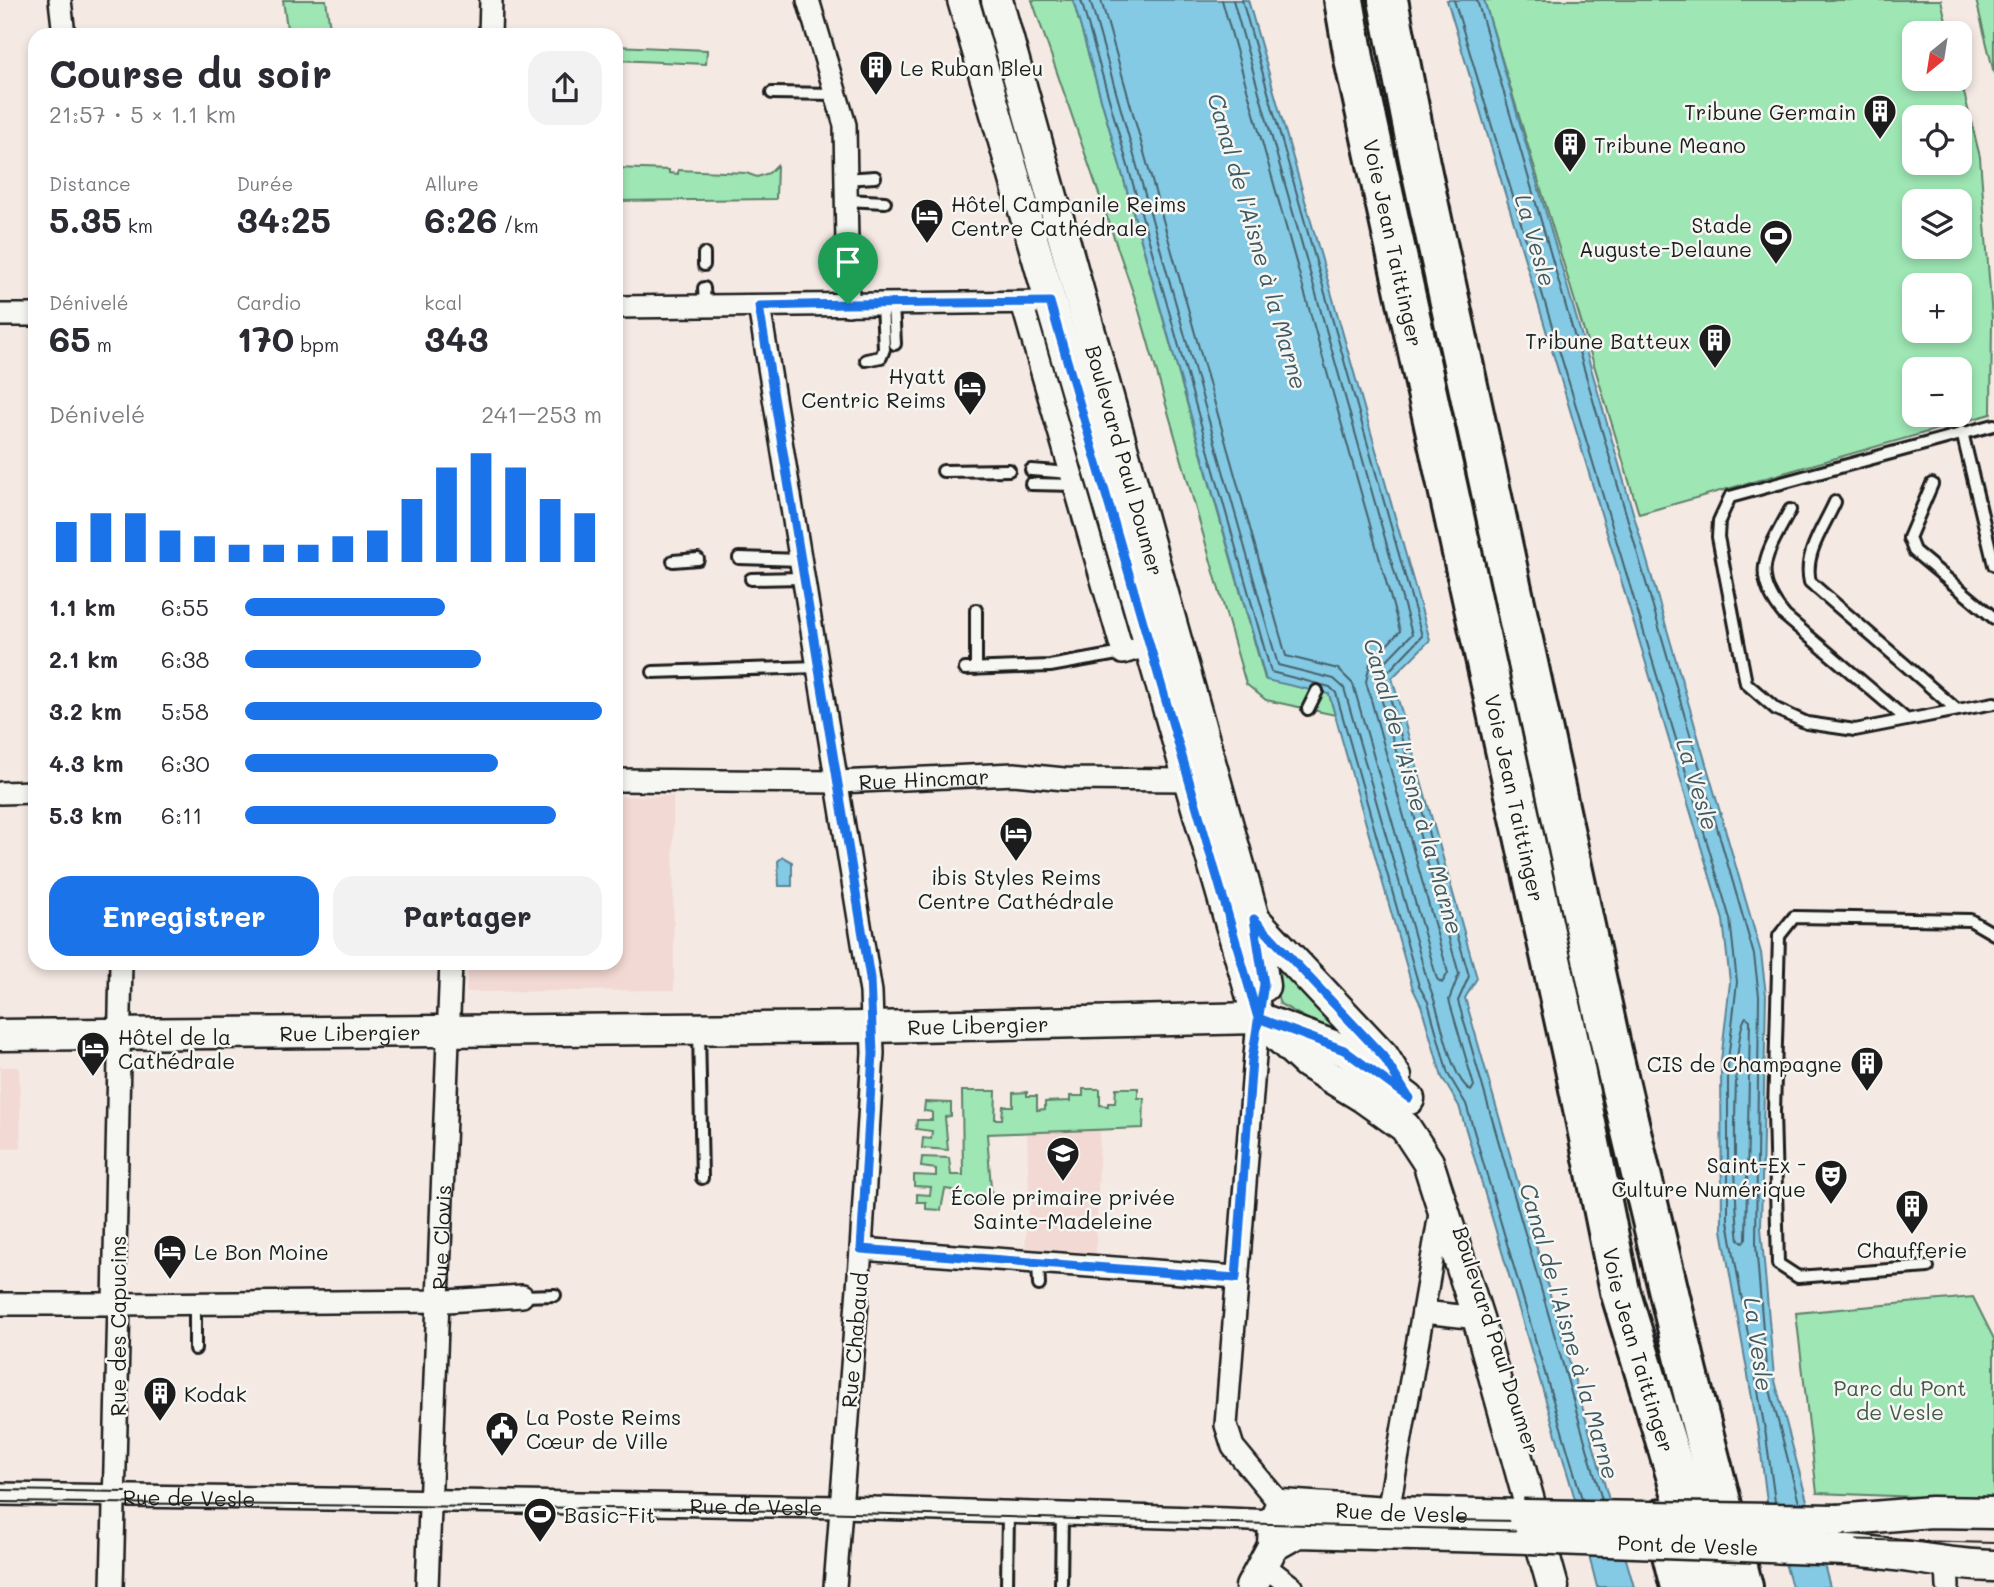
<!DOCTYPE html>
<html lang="fr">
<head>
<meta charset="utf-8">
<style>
	:root { --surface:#fff; --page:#f2f2f3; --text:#2b2b33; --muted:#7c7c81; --accent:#1a73e8 }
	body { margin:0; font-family:Mali,sans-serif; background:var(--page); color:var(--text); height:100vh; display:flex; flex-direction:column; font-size:26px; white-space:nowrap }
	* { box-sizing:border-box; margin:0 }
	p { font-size:23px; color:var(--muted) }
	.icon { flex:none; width:38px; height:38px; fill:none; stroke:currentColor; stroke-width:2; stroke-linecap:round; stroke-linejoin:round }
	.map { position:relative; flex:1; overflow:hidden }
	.panel { position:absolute; left:28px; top:28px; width:595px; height:942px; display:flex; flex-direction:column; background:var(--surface); border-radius:21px; box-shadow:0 4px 10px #0003 }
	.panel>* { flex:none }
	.needle { width:46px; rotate:210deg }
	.tools { position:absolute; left:1902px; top:21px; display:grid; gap:14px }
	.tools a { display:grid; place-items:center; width:70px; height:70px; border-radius:14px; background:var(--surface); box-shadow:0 4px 10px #0003; font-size:35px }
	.pin { position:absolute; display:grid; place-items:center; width:60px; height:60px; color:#fff; margin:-72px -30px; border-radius:50% 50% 50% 0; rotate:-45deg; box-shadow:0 0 7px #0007 }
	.pin .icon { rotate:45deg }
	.round { display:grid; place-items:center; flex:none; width:74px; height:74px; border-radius:21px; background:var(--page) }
	.head { display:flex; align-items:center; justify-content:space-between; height:119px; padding:0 21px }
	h1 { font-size:38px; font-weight:700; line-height:52px }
	.metrics { display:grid; grid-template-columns:repeat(3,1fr); gap:10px; height:119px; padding:7px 21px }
	.metrics div { display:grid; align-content:center }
	.metrics b { font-size:35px; font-weight:700 }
	.metrics small { font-size:19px; font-weight:400 }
	.metrics p { font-size:19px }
	.chart { height:196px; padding:14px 21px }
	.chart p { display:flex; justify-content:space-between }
	.chart svg { width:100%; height:126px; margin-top:7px; stroke:var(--accent); stroke-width:6 }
	.button { display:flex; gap:14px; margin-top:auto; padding:14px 21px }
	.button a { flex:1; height:80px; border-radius:21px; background:var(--accent); color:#fff; font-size:28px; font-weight:700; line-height:80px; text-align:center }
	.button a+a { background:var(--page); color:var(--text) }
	ul { padding:0 21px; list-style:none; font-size:23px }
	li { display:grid; grid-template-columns:112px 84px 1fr; align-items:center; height:52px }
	li i { height:18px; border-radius:9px; background:var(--accent) }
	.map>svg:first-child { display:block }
	.built { fill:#f3d9d3 }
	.green { fill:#9ee6b4; stroke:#5d8168; stroke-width:2; fill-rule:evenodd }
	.water { fill:#84cae5; stroke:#5a8495; stroke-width:2 }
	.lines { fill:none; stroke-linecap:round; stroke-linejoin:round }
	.shore { stroke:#46626c; stroke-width:2 }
	.lane-casing { stroke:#1c1c1c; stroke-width:16 }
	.street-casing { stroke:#1c1c1c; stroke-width:26 }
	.secondary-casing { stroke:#1c1c1c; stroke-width:35 }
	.highway-casing { stroke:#1c1c1c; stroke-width:44 }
	.lane { stroke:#f6f6f2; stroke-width:10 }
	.street { stroke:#f6f6f2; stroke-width:21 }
	.secondary { stroke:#f6f6f2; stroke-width:30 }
	.highway { stroke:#f6f6f2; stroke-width:38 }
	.tram { stroke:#1c1c1c; stroke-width:2 }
	.secondary-bridge-casing { stroke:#1c1c1c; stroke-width:35; stroke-linecap:butt }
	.secondary-bridge { stroke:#f6f6f2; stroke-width:30 }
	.route-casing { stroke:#fff; stroke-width:14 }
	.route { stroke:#1a73e8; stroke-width:9 }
	.labels { text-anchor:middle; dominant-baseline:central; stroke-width:5; stroke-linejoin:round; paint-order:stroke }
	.poi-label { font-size:21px; fill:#1c1c1c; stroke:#f6f6f2; text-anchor:start }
	.street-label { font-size:21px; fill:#1c1c1c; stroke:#f6f6f2 }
	.park-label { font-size:21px; fill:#43594a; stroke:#f6f6f2 }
	.water-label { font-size:23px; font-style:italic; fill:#405962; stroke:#f6f6f2 }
</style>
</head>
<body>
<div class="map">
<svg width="1994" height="1587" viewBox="0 0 1994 1587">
	<rect width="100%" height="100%" fill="#f5e9e4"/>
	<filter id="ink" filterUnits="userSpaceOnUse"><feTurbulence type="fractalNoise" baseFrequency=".0143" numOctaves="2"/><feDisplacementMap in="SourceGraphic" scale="14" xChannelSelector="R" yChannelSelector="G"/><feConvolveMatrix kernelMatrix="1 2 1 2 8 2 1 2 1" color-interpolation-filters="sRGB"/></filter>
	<g filter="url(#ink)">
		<path class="built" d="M616,796h57l1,194 -208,2 2,-29 148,-1z
			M0,1067h19l2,81 -21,1z
			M1100,1130l-4,124 -71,-7 4,-47 -2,-68z"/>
		<path class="green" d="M283,0h43l5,35h-43z
			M1032,0h41l192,679 64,15 6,21 -69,-15 -20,-16 -108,-377z
			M1484,0h457l8,33h-35v46l46,-2 20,80 12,161 -1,96 -352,100zM1914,117h46v46h-46zM1914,201h46v46h-46zM1914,285h46v46h-46zM1914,369h46v46h-46z
			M1976,0h18v74l-2,-9z
			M616,46l91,4 -1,14 -90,-4z
			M777,165l-1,34 -160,2v-33l53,2v3l9,1v-4l68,3 11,4 12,-4z
			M1279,959l69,82 -68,-37 -11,-38z
			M1116,1088h22v10h6l-1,30 -156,6 5,67 -38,5 -2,-16 -7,-1 -4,21 -15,-1v-7h-9v-8l13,1 1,-8 -17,-1v-11l22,1v-7l-15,-2 1,-10 27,1 2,17h12l-1,-84h34l-1,28h7l1,-13h10v-13l14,-1v4h10v14l8,-1v-7l25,-1v-5h13v-7h17v16l8,1v-3h7z
			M925,1102l26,1v13l-6,1 3,33 -26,-2 1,-10 8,1 1,-8 -16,-2 1,-9h15v-8l-8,-1z
			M1973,1297l21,42v161l-177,-7 -21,-180z"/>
		<path class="water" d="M1073,0h175l182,640 -38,38 85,300 -12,20 169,589h-37l-22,-88 -116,-393 -17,-29 -21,-72 -8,-16 -84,-295 -63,-14z
			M1447,0h37l277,953 5,42 -5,233 13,149 56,210h-38l-25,-85 -8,-65 -37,-207 -1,-169 9,-79 -7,-62z
			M783,857l9,5v24h-13l-1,-25z"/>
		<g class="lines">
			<path class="shore" d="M1081,0l190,672 59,15 6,6 83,293 9,16 20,72 18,30 116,395
				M1090,0l188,665 56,14 10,9 84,295c13,27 20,93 43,108l3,-5 -25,-86 10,-26 -83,-294 4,-13 32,-33 -179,-634
				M1101,0l185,656 52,13 15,15 84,295 5,4 6,-10 -82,-291 4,-19 30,-32 -178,-631
				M1242,0l180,636 -35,37 -2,7 84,296 -11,25 144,499
				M1454,0l276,919 7,63 -9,79v160l38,215 9,66
				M1477,0l277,955 5,41 -3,248 11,134 32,125
				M1746,1017l4,3 -4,219 -3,4 -4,-3c-5,-30 -8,-206 7,-223z"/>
			<defs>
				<path id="lane" d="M772,93l64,1
					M845,179l30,-2
					M846,200l39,2
					M704,265v-11
					M704,288l1,18
					M893,304l2,40
					M866,360l15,-3 3,-8 -2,-45
					M1994,425l-264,72 -11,24 -1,16 28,146 30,26 31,14 48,7 139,-27
					M1962,432l32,133
					M1031,470l40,3
					M943,471l66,-1
					M1031,484l44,1
					M1932,484l-23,54 5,13 80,67
					M1835,502c-11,25 -32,52 -25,80l147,128
					M1790,510c-23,44 -41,63 -5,106l122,104
					M739,558l62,2
					M673,561l25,-2
					M751,579l52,-1
					M976,610v59
					M965,669l85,-3 73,-13
					M653,672l164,-5
					M1308,709l9,-18
					M699,1031l3,147
					M1038,1262l1,23
					M1928,1267l-130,10 -20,-13 -4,-152 5,-176 15,-19 176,3 24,14
					M522,1296l33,-1
					M195,1349v-45
					M1007,1587l1,-75
					M1061,1587l1,-73"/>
				<g id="street">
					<path d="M60,0l4,35"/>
					<path d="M808,0l37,125 3,180"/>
					<path d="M490,35l1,-35"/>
					<path d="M1022,303l101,350 26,-8"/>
					<path d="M759,306l112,686 2,61 -12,196 -26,338"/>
					<path d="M616,307l434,-5"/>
					<path d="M0,315h35"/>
					<path id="s1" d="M616,780l222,2 176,-8 50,5 124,1"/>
					<path d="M0,793l35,-1"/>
					<path d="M1258,1018l-32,407 7,22 48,58"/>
					<path d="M861,1249l375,28"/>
					<path d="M0,1304h114"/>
					<path d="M119,1304l328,-3 75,-5"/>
					<path d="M1423,1312l55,6"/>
					<path id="s2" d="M0,1494l841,13 386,12 47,2 14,4"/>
					<path d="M1388,1512l53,-304"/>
					<path d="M1262,1564l30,23"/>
					<path d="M1947,1565l1,22"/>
					<path d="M112,1587l7,-283h-5l7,-342"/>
					<path id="s3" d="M427,1587l24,-625"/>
				</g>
				<g id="secondary">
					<path d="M963,0l295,1018 49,45 56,34 42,30 23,35 50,156 75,269"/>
					<path id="s4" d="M997,0l257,919 10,67"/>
					<path d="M1254,919l129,137 13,21"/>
					<path id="s5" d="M0,1035l872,-8 386,-9 86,32 65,49"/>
					<path d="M1838,1520l93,-8 63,1"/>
					<path d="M1273,1546l25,-14 231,6"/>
					<path d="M1846,1550c50,2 96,15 148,16"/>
					<path id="s6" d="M1251,1587l22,-41 1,-25 7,-16 107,7 135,3"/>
				</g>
				<g id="highway">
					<path id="s7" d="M1344,0l11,64 219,1000 46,227 90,296"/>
					<path d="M1388,0l32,164 192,887 76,322 55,214"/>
					<path d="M1663,1518l17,69"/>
				</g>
			</defs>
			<use href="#lane" class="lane-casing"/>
			<use href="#street" class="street-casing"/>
			<use href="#secondary" class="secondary-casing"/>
			<use href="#highway" class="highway-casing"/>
			<use href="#lane" class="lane"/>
			<use href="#street" class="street"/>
			<use href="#secondary" class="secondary"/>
			<use href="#highway" class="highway"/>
			<path class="tram" d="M0,1490l126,2
				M0,1502l697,7 1297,34
				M1456,1520l63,1"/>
			<defs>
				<g id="secondary-bridge">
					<path d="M1523,1515l315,5"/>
					<path id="s8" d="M1529,1538l317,12"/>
				</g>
			</defs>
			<use href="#secondary-bridge" class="secondary-bridge-casing"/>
			<use href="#secondary-bridge" class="secondary-bridge"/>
		</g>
	</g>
	<g class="lines" filter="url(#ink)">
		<defs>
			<path id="route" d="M848,304l-89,2 111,672 3,75 -12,196 375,29 16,-219 12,-75 -10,-65 129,137 26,42 -65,-48 -86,-32 -208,-716 -202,2"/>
		</defs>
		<use href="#route" class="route-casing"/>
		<use href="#route" class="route"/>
	</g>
	<defs>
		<symbol id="building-pin" viewBox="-11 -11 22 30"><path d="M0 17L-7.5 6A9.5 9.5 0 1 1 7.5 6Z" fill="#1c1c1c" stroke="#f6f6f2"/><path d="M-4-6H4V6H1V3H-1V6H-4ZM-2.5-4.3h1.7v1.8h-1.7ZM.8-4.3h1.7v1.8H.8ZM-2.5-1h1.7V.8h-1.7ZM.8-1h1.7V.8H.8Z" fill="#fff"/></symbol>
		<symbol id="hotel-pin" viewBox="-11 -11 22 30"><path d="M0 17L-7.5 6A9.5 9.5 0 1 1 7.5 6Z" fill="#1c1c1c" stroke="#f6f6f2"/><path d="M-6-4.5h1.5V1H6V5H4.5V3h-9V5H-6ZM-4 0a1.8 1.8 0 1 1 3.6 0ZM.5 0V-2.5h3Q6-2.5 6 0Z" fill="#fff"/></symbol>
		<symbol id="stadium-pin" viewBox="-11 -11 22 30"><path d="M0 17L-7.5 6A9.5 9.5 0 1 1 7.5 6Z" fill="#1c1c1c" stroke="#f6f6f2"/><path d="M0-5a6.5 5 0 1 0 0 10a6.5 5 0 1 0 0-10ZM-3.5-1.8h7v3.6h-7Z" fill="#fff"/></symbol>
		<symbol id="school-pin" viewBox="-11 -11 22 30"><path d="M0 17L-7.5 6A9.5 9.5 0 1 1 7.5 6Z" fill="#1c1c1c" stroke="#f6f6f2"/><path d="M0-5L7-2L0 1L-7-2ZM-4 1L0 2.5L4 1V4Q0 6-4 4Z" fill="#fff"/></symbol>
		<symbol id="theatre-pin" viewBox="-11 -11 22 30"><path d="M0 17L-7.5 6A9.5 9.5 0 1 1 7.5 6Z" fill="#1c1c1c" stroke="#f6f6f2"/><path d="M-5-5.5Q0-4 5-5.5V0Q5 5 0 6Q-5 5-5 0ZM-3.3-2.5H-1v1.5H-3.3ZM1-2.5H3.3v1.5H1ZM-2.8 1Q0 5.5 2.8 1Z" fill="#fff"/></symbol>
		<symbol id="civic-pin" viewBox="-11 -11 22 30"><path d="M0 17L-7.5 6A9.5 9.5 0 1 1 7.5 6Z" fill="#1c1c1c" stroke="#f6f6f2"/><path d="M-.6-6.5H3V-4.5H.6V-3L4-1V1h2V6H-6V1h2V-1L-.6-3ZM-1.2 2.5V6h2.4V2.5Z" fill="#fff"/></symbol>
	</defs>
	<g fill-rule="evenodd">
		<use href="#building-pin" x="857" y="48" width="38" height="52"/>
		<use href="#building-pin" x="1861" y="92" width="38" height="52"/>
		<use href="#building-pin" x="1551" y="125" width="38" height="52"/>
		<use href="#hotel-pin" x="908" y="196" width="38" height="52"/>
		<use href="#stadium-pin" x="1757" y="217" width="38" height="52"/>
		<use href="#building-pin" x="1696" y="321" width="38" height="52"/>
		<use href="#hotel-pin" x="951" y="368" width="38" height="52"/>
		<use href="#hotel-pin" x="997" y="814" width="38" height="52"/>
		<use href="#hotel-pin" x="74" y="1029" width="38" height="52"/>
		<use href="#building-pin" x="1848" y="1044" width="38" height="52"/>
		<use href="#school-pin" x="1044" y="1134" width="38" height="52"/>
		<use href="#theatre-pin" x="1812" y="1157" width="38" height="52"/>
		<use href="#building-pin" x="1893" y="1187" width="38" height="52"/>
		<use href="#hotel-pin" x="151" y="1232" width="38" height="52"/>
		<use href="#building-pin" x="141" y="1374" width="38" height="52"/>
		<use href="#civic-pin" x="483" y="1409" width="38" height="52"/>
		<use href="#stadium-pin" x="521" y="1495" width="38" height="52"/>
	</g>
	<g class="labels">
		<g class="poi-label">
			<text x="900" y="67">Le Ruban Bleu</text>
			<text x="1856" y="111" text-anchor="end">Tribune Germain</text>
			<text x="1594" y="144">Tribune Meano</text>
			<text x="951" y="203">Hôtel Campanile Reims<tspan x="951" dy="24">Centre Cathédrale</tspan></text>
			<text x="1752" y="224" text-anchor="end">Stade<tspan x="1752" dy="24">Auguste-Delaune</tspan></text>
			<text x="1690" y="340" text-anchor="end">Tribune Batteux</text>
			<text x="946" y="375" text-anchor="end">Hyatt<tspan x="946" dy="24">Centric Reims</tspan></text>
			<text x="1016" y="876" text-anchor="middle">ibis Styles Reims<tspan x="1016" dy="24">Centre Cathédrale</tspan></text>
			<text x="118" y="1036">Hôtel de la<tspan x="118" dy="24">Cathédrale</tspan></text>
			<text x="1842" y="1063" text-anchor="end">CIS de Champagne</text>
			<text x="1806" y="1164" text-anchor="end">Saint-Ex -<tspan x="1806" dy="24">Culture Numérique</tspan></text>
			<text x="1063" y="1196" text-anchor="middle">École primaire privée<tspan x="1063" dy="24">Sainte-Madeleine</tspan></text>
			<text x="1912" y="1249" text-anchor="middle">Chaufferie</text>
			<text x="194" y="1251">Le Bon Moine</text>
			<text x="184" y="1393">Kodak</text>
			<text x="526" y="1416">La Poste Reims<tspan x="526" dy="24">Cœur de Ville</tspan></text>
			<text x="564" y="1514">Basic-Fit</text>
		</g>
		<g class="street-label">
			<text stroke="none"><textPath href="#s7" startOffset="248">Voie Jean Taittinger</textPath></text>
			<text stroke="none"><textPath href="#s4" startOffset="478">Boulevard Paul Doumer</textPath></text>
			<text stroke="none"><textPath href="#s1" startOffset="308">Rue Hincmar</textPath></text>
			<text stroke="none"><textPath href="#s7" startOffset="816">Voie Jean Taittinger</textPath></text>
			<text stroke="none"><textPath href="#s5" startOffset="978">Rue Libergier</textPath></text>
			<text stroke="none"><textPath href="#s5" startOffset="350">Rue Libergier</textPath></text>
			<text stroke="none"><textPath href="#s3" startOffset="350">Rue Clovis</textPath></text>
			<text transform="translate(117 1326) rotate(-90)">Rue des Capucins</text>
			<text transform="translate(854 1340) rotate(-85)">Rue Chabaud</text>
			<text transform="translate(1497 1340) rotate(72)">Boulevard Paul Doumer</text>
			<text stroke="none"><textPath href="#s7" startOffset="1382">Voie Jean Taittinger</textPath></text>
			<text stroke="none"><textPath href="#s2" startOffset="189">Rue de Vesle</textPath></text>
			<text stroke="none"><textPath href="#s2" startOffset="756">Rue de Vesle</textPath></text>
			<text stroke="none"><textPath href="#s6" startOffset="210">Rue de Vesle</textPath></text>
			<text stroke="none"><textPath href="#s8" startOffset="159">Pont de Vesle</textPath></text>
		</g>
		<g class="park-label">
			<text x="1900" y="1387">Parc du Pont<tspan x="1900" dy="24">de Vesle</tspan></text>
		</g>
		<g class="water-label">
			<text transform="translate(1536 240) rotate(74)">La Vesle</text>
			<text transform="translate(1258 241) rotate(74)">Canal de l'Aisne à la Marne</text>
			<text transform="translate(1698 784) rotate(73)">La Vesle</text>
			<text transform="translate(1414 786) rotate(74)">Canal de l'Aisne à la Marne</text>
			<text transform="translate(1570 1331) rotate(74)">Canal de l'Aisne à la Marne</text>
			<text transform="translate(1759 1344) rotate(82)">La Vesle</text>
		</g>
	</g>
</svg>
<div class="tools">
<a><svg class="needle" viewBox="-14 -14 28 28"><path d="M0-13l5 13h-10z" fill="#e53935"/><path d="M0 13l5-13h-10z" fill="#7c7c81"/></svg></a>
<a><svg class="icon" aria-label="locate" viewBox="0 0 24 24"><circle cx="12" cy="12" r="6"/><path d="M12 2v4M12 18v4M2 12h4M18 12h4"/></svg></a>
<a><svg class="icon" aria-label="layers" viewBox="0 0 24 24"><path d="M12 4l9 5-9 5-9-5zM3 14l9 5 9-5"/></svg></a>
<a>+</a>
<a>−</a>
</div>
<div class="pin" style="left:848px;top:304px;background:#1e9e55"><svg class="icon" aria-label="arrive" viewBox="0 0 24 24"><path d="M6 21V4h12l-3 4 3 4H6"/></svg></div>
<section class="panel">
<div class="head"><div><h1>Course du soir</h1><p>21:57 · 5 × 1.1 km</p></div><a class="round"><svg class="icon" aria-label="share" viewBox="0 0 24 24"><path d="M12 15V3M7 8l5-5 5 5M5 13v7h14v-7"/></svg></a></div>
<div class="metrics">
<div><p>Distance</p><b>5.35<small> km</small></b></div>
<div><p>Durée</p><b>34:25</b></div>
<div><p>Allure</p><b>6:26<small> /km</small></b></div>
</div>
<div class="metrics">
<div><p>Dénivelé</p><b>65<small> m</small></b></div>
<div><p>Cardio</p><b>170<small> bpm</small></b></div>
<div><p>kcal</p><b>343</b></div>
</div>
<div class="chart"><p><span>Dénivelé</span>241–253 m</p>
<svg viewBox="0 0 160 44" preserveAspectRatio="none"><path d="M5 44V30M15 44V27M25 44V27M35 44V33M45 44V35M55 44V38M65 44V38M75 44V38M85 44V35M95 44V33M105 44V22M115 44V11M125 44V6M135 44V11M145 44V22M155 44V27"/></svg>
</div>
<ul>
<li><b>1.1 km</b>6:55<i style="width:56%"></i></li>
<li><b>2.1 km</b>6:38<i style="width:66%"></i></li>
<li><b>3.2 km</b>5:58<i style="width:100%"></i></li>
<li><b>4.3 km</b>6:30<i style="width:71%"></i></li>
<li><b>5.3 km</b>6:11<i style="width:87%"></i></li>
</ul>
<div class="button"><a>Enregistrer</a><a>Partager</a></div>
</section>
</div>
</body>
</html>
